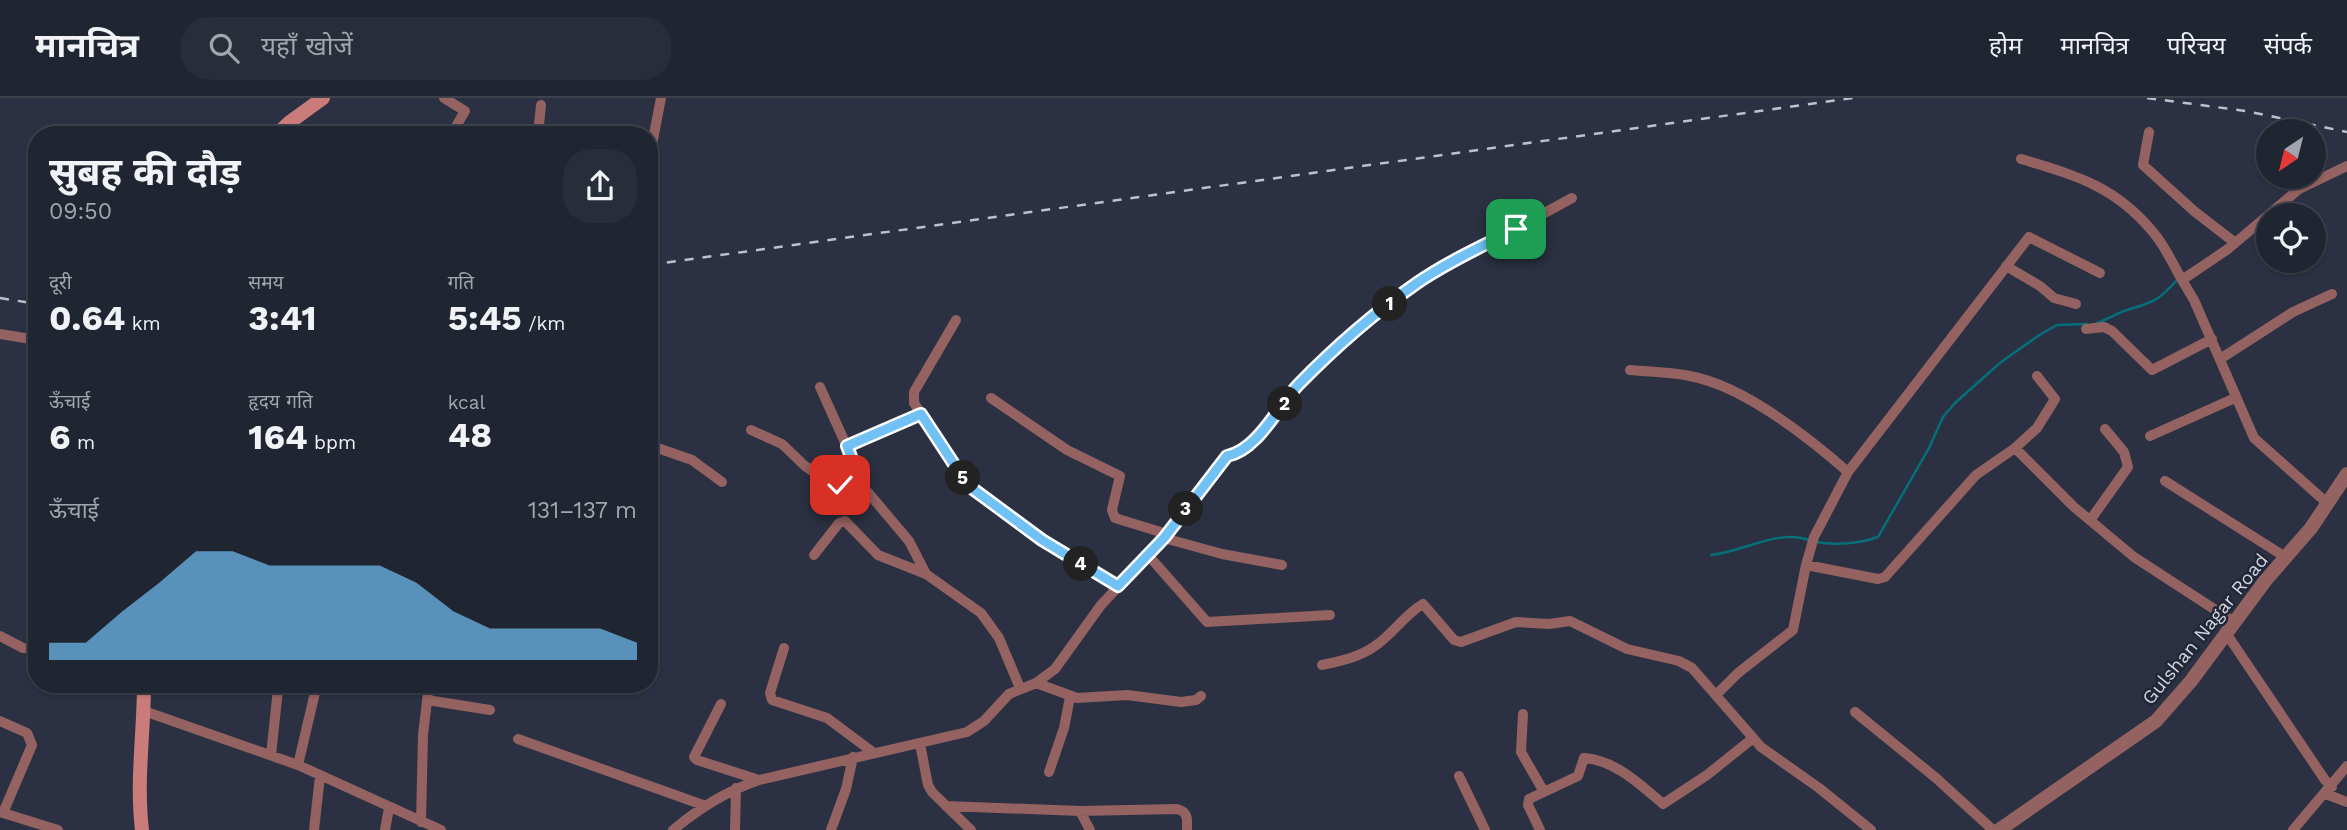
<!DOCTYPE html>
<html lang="hi">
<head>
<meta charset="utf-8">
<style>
	:root { --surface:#202532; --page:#282d3a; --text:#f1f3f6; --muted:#a2a5ac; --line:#3d424d; --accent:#71c1f5 }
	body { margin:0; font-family:"Work Sans","Noto Sans Devanagari",sans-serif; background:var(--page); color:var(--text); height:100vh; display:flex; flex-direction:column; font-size:26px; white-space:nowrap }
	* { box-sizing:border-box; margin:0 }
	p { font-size:23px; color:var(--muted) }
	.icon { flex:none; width:38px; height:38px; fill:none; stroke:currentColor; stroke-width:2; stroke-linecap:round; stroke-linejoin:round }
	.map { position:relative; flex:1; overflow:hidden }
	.sheet { position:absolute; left:28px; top:28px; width:630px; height:567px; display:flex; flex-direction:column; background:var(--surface); border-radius:28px; box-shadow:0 2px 5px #0004,0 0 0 2px var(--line) }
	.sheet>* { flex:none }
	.needle { width:46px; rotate:215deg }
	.fabs { position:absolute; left:2256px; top:21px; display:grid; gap:14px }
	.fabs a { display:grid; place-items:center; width:70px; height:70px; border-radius:50%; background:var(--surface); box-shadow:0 2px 5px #0004,0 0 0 2px var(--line); font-size:35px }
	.pin { position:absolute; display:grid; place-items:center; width:60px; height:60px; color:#fff; margin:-30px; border-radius:14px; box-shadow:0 4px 10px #0006 }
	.km { position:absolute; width:35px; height:35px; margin:-18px; border-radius:50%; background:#222; color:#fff; font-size:19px; line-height:35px; text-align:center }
	.round { display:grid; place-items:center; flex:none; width:74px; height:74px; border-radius:28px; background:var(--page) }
	.overview { display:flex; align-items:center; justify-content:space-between; height:119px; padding:0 21px }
	h1 { font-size:38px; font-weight:700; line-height:52px }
	.figures { display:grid; grid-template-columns:repeat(3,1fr); gap:10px; height:119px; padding:7px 21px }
	.figures div { display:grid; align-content:center }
	.figures b { font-size:35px; font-weight:700 }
	.figures small { font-size:19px; font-weight:400 }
	.figures p { font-size:19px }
	.chart { height:196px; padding:14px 21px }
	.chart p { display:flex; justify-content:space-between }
	.chart svg { width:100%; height:126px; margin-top:7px; fill:var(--accent); opacity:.7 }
	header { display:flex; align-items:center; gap:42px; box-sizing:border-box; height:98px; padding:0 35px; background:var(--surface); border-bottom:2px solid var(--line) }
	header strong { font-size:33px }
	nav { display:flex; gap:38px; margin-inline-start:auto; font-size:24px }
	.search { width:490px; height:63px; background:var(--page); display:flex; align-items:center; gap:18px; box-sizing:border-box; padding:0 24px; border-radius:28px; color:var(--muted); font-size:26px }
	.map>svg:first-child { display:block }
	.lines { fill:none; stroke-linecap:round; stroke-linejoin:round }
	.stream { stroke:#056f7a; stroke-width:2.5 }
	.minor { stroke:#946261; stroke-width:10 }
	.tertiary { stroke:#946261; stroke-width:14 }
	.secondary { stroke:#ca7c7b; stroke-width:14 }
	.rail { stroke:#bdc1cd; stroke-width:2.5; stroke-dasharray:9 9; stroke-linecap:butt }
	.route-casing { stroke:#fff; stroke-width:14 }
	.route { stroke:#71c1f5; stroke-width:9 }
	.labels { text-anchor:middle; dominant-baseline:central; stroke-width:5; stroke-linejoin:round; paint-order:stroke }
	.street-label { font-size:19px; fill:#cfd3de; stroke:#222738 }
</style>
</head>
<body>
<header>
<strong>मानचित्र</strong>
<div class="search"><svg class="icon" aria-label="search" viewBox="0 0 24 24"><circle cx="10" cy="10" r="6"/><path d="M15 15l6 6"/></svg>यहाँ खोजें</div>
<nav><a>होम</a><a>मानचित्र</a><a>परिचय</a><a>संपर्क</a></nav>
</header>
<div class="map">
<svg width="2347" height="732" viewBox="0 0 2347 732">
	<rect width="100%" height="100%" fill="#2b3142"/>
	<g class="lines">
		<path class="stream" d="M2097,225c11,-4 22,-11 33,-14 25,-7 30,-10 48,-30
			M1815,444c21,3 43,2 63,-5l51,-89 14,-31 12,-14 46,-41 40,-28 16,-9 30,-1
			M1711,457c32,-3 66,-26 98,-15"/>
		<path class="minor" d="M444,0l21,13 -14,24
			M2149,34l-6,33 51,46 40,31
			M538,37l3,-30
			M2021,61c56,17 94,27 132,73 12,14 20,32 29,48l46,-31 71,-60 48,-23
			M649,62l12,-62
			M2006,168l34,20 14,12 22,6
			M2182,182l12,20 60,138 73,65
			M956,222l-42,72v11l51,78 8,8 69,51 76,46
			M2086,231l18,-2 8,4 40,39 60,-31
			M0,236l37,6
			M2220,261l73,-47 39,-18
			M1630,272c20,2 41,2 60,6 53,10 118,61 158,96
			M820,289l32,71 1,21
			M991,300l76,52 53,26 -8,34 3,8 52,16
			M751,332l31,14 23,22 24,16 11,3 13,-6 7,4 49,58 17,33
			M2150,338l85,-38
			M649,347l43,15 30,22
			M847,348l74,-32
			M2015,350l22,-20 18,-29 -18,-23
			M2165,383l122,77
			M2091,421l37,-52 -4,-15 -19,-23
			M1164,440l58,16 60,11
			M814,457l25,-32 6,-2 33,34 48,19 55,39 18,25 21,50
			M1148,457l59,67 123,-7
			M1806,467l72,14 7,-2 91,-102 39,-27 59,59 60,50 100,65
			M2226,535l99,147 7,7
			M0,538l23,12 14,1
			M784,550l-14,45 2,7 55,18 47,35
			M1322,567c18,-4 38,-8 53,-19 18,-12 29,-31 48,-42l31,36 7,2 55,-20 33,2 21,-3 57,28 52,12 13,7 69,79 58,41 52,42
			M1036,585l41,15 50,-3 54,7 15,-2 5,-4
			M1716,597l22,-22 55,-43 13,-65 8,-28 34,-65 181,-235 71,36
			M427,602l63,10
			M721,606l-27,53 3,3 62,20
			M144,613l154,54 143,65
			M1855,614l81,66 57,52
			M1523,616l-2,38 23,40
			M0,623l27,12 5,12 -29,68
			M518,641l185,66
			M920,646l8,41 4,7 39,38
			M271,657l7,-66
			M298,667l19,-81
			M1049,674l15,-44 6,-31
			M1459,678l26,54
			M2326,696l21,8
			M946,708l134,5 97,-2c12,3 10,11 10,21
			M1080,713l10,19
			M0,714l58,18
			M421,724l2,-87 6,-51
			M314,732l6,-54
			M385,732l4,-22
			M673,732c28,-23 52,-38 86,-50l208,-48 17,-11 25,-27 27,-11 19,-14 46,-64 63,-67 64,-82 10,-2 43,-45 15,-21 59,-56 63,-50 154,-84
			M735,732l1,-42
			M831,732l15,-41 7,-32
			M1540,732l-12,-25 1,-6 49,-23 6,-18c31,2 57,27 79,46l44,-29 45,-36
			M2293,732l54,-64"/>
		<path class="tertiary" d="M1999,732l157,-109 35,-40 74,-100 46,-53 36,-54"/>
		<path class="secondary" d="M276,37l14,-13 33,-24
			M142,732c-6,-49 2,-97 2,-146"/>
		<path class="rail" d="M2147,0l99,13 101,21
			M649,167l1204,-167
			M0,200l37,6"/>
	</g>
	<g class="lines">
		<defs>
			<path id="route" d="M840,387l13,-6v-17l-6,-16 74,-32 44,67 8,8 69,51 76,46 46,-48 63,-82c31,-6 51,-50 71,-71 36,-37 76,-72 119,-102 30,-21 66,-37 99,-54"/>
		</defs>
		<use href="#route" class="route-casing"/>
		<use href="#route" class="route"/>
	</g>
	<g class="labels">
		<g class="street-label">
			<text transform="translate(2205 531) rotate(-51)">Gulshan Nagar Road</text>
		</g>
	</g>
</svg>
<div class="fabs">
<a><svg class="needle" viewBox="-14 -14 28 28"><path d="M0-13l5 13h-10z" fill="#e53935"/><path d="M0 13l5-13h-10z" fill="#a2a5ac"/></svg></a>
<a><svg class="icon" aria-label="locate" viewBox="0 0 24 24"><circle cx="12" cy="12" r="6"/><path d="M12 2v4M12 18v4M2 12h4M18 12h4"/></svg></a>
</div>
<div class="pin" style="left:1516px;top:131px;background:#1e9e55"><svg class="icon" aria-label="arrive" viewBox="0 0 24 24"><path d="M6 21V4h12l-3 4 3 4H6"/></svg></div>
<div class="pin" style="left:840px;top:387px;background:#d93025"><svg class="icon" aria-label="check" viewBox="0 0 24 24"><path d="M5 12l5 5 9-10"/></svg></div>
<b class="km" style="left:1390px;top:206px">1</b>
<b class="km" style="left:1285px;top:306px">2</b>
<b class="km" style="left:1186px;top:411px">3</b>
<b class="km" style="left:1081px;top:466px">4</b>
<b class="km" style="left:963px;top:380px">5</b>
<section class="sheet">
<div class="overview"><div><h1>सुबह की दौड़</h1><p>09:50</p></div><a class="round"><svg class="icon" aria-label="share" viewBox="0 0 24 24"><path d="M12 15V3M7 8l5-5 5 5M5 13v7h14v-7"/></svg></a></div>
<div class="figures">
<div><p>दूरी</p><b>0.64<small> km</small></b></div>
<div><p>समय</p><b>3:41</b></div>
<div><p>गति</p><b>5:45<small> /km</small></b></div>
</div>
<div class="figures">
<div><p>ऊँचाई</p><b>6<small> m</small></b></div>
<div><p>हृदय गति</p><b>164<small> bpm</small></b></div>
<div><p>kcal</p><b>48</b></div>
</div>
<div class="chart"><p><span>ऊँचाई</span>131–137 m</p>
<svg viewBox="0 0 160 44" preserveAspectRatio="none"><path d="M0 44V38L10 38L20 27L30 17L40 6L50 6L60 11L70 11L80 11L90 11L100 17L110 27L120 33L130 33L140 33L150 33L160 38V44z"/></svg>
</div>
</section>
</div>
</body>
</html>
